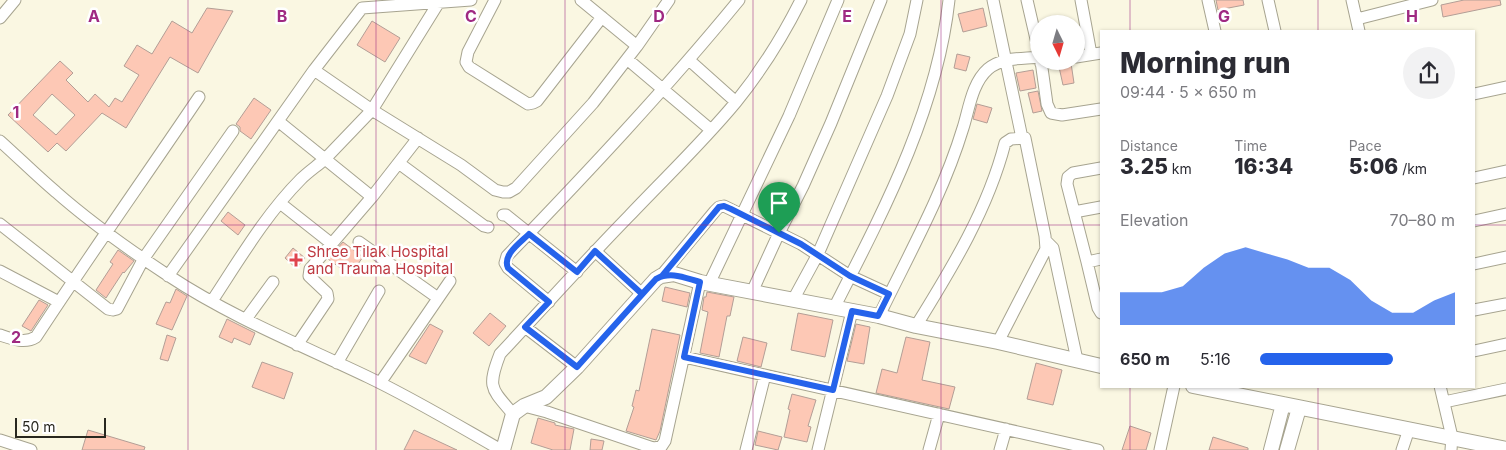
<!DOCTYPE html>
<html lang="en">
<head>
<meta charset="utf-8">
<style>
	:root { --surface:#fff; --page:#f2f2f3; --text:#2b2b33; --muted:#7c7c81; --accent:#2563eb }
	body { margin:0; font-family:Inter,sans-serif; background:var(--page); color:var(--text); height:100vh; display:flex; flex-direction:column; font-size:19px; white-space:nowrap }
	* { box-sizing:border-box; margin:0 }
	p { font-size:16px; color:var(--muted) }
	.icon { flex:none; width:28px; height:28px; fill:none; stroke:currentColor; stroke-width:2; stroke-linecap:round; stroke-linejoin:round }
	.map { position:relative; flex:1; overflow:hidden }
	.details { position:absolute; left:1100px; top:30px; width:375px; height:358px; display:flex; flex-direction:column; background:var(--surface); border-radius:0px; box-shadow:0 1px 4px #0004 }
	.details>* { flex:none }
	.needle { width:32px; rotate:175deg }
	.buttons { position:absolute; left:1030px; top:15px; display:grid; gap:10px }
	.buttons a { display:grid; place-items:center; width:55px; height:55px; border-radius:50%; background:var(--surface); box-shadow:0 1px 4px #0004; font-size:25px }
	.scale { position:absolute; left:15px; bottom:12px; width:91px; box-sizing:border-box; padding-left:5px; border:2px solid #28271f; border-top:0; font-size:14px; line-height:18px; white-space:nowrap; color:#28271f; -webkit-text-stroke:4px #fff; paint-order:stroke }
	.pin { position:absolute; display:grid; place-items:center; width:42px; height:42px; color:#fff; margin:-51px -21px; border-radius:50% 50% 50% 0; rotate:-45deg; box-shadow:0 0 5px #0007 }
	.pin .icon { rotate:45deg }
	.round { display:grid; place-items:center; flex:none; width:52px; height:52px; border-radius:26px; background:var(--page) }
	.headline { display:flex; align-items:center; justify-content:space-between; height:85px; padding:0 20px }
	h1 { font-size:28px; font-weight:800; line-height:38px }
	.metrics { display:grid; grid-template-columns:repeat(3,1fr); gap:8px; height:85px; padding:5px 20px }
	.metrics div { display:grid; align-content:center }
	.metrics b { font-size:21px; font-weight:800 }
	.metrics small { font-size:14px; font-weight:400 }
	.metrics p { font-size:14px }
	.chart { height:140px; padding:10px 20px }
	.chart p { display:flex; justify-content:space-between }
	.chart svg { width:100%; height:90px; margin-top:5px; fill:var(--accent); opacity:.7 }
	ul { padding:0 20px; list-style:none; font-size:16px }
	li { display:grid; grid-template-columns:80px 60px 1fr; align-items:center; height:38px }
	li i { height:12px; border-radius:6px; background:var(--accent) }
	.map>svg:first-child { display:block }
	.building { fill:#fdc8b5; stroke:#b39e96; fill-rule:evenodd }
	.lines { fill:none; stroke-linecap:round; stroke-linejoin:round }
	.minor-casing { stroke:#a7a490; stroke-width:13 }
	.tertiary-casing { stroke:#a7a490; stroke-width:16 }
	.minor { stroke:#fff; stroke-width:11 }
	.tertiary { stroke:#fff; stroke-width:14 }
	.route-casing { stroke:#fff; stroke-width:10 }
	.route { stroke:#2563eb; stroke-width:6 }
	.grid { fill:none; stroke:#9f2982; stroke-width:1; stroke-opacity:0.55 }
	.health-dot { fill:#e0444e; stroke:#fff; stroke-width:2 }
	.labels { text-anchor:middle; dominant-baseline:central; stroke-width:5; stroke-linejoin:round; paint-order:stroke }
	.health-label { font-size:15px; fill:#be3a42; stroke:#fff; text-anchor:start }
	.grid-label { font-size:16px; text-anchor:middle; font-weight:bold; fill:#9f2982; stroke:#fff; stroke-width:5; stroke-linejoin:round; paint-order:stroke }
</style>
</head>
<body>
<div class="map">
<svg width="1506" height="450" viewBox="0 0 1506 450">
	<rect width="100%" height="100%" fill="#faf7e2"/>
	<path class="building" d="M1216,0h27l1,5 -26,5z
		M1464,0h36l1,5 -58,12 -2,-12z
		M207,8l26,3 -35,62 -28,-16 -44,71 -24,-15 -36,38 -9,-8 -9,9 -40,-37 52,-54 13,12 -7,7 22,22 7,-8 14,13 6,-9 7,4 17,-27 -15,-9 13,-21 15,9 20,-33 20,12zM52,94l23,21 -19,20 -23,-20z
		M983,8l4,18 -24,6 -5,-18z
		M372,21l28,17 -15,24 -28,-17z
		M957,54l13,3 -4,14 -12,-3z
		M1071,63l3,20 -11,2 -4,-18z
		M1033,70l3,18 -16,3 -4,-18z
		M1038,91l4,20 -9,2 -5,-20z
		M254,98l17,12 -20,29 -11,-8v-4l-4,-3z
		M977,104l15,4 -5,15 -14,-4z
		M228,212l17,13 -7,10 -17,-14z
		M343,242l20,15 -13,18 -22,-16z
		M293,248l12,10 -9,10 -11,-10z
		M118,250l16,11 -10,12 -1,-1 -17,26 -10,-8 17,-26 -3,-2z
		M665,287l25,6 -3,14 -25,-6z
		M176,289l11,7 -15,34 -16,-6 10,-22 4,1z
		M707,292l27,5 -4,19h-3l-8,41 -19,-4 8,-41 -6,-2 2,-13h2z
		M39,300l9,5 -17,26 -9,-5z
		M490,313l16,13 -17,20 -16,-13z
		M798,313l35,7 -8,37 -34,-7z
		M227,319l28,14 -5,12 -16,-7 -2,5 -13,-6z
		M430,324l13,7 -17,33 -17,-8z
		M856,324l14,3 -6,37 -17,-3z
		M652,329l28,6 -20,96 -4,9 -30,-9 8,-24 -2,-1 4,-16 3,1z
		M167,335l9,3 -8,23 -8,-2z
		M743,337l24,6 -6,24 -24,-6z
		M906,337l24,5 -8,38 33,7 -6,22 -73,-16 6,-24 15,4z
		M262,362l31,11 -9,26 -32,-12z
		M1036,363l26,7 -9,35 -26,-6z
		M792,394l24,6 -8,26 3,1 -4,15 -23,-5 6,-27 -2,-1z
		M538,418l17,5v2l19,4 -4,21h-17l-22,-7z
		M1130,426l21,7 -5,17h-24z
		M88,430l57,17 -1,3h-62z
		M414,430l43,20h-53z
		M758,431l24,6 -4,13 -23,-5z
		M1213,437l35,11v2h-39z
		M591,439l13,2 -2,9h-12z"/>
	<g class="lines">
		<defs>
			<path id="minor" d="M495,0l-27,52 -2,10 3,5 59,37 5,-1 4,-2 65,-84
				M581,0l56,46
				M993,0l29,138
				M1027,0l12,52
				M1081,0l10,54
				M1208,0l7,31
				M1268,0l7,31
				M1352,0l7,31
				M0,18l15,-18
				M1357,19l75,-19
				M1076,57l25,-4
				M627,59l84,71
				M689,60l47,42
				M1041,61l6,43 4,9 11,2 39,-6
				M1041,64l13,-3
				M314,70l58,40 89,55 34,25 8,2h6l7,-4 77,-85 44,-57 32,-46
				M1474,94l32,-7
				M0,141c19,17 37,35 56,51 34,30 75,59 113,84 62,41 132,69 199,101 46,22 89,48 133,73
				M400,164l84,62 4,1
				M1474,178l32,-7
				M372,197l-47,-38 47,-49 67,-108
				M280,203l52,41
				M1074,212l27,-5
				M503,215h3l71,57
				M1474,221l32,-7
				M0,224l108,85 5,1 4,-1 27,-51 89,-127
				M1046,241l7,7 24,112
				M359,242l79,56
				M595,251l47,43
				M1101,259l-14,3 11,46 3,5
				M1087,262l-20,-78 1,-7 5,-4 28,-5
				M1474,264l32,-7
				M0,271l59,31
				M168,276l146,-206 48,-62 109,-8
				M661,276l54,-65 4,-4 5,-1 77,38 49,32 39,18
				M709,284l80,-168 49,-116
				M752,292l27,-59 24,-47 28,-63 50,-123
				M793,300l25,-46 69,-158 23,-62 7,-34
				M212,301c27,-41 54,-87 89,-122 7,-7 16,-13 24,-20l-47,-38
				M549,302l-41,-34 -3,-5 2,-7c80,-83 159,-167 232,-256
				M834,308c50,-98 103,-198 115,-308
				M1474,310l32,-6
				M879,316c30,-62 64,-122 84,-188 6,-19 9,-45 25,-59 14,-12 33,-10 51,-12
				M246,319l27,-37
				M916,326c36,-58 72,-117 89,-183l6,-4 14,-1 20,98 1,13 -48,93
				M525,327l52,40
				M0,335c12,4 25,9 36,2 53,-81 109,-160 163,-240
				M297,345l31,-46 -1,-6 -18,-17 1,-7 62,-72 46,-59
				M1474,351l32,-7
				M684,357l414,93
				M337,363l42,-72
				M380,383l70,-102
				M1440,386l12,51 -1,13
				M1444,402l62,-13
				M524,406l23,6 106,36 8,-1 4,-6 35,-159
				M513,414c-22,-26 -26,-26 -13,-60 43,-46 85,-93 129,-138 36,-38 74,-74 107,-114 25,-31 47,-66 65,-102
				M0,440l31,10
				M746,450l19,-75
				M818,450l34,-139
				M929,450l10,-36
				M1000,450l6,-21
				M1160,450l14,-64
				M1402,450l7,-21"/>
			<path id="tertiary" d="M1193,386l313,63
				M503,450l10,-36 11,-8 22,-9 31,-30 79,-88 5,-3 13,-2 26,8 179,34 37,10 82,16 103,24
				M1271,450l12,-46
				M1287,450l12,-42"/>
		</defs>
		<use href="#minor" class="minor-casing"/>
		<use href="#tertiary" class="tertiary-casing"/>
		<use href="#minor" class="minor"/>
		<use href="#tertiary" class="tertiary"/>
	</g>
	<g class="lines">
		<defs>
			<path id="route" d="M779,233l-48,-24 -7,-3 -5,1 -57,69 -6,3 -14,15 -47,-43 -18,21 -48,-38c-9,9 -27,21 -21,34l41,34 -24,25 52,40 79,-88c15,-8 29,-1 44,3l-16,75 149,33 19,-79 26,5 11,-22 -39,-18 -49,-32 -22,-11"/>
		</defs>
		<use href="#route" class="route-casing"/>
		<use href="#route" class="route"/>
	</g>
	<path class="grid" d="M188,0v450M376,0v450M565,0v450M753,0v450M941,0v450M1130,0v31M1318,0v31M0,225h1101M1474,225h32M1130,386v64M1318,386v64"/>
	<path class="health-dot" d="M293.5 252.5h5v5h5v5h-5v5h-5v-5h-5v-5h5z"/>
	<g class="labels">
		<g class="health-label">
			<text x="307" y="251">Shree Tilak Hospital<tspan x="307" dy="17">and Trauma Hospital</tspan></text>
		</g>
	</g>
	<g class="grid-label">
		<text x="94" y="22">A</text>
		<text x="282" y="22">B</text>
		<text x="471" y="22">C</text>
		<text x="659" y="22">D</text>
		<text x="847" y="22">E</text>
		<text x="1224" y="22">G</text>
		<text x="1412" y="22">H</text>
		<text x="16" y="118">1</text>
		<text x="16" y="343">2</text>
	</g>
</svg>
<div class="buttons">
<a><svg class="needle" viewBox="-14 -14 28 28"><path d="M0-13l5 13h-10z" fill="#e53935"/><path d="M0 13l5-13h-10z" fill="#7c7c81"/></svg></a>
</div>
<div class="scale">50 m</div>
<div class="pin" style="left:779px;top:233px;background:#1e9e55"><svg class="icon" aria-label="arrive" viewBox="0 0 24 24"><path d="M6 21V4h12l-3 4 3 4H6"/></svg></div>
<section class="details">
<div class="headline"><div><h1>Morning run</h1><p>09:44 · 5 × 650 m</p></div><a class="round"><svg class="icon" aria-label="share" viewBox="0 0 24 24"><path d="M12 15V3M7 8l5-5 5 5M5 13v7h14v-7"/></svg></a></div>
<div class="metrics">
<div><p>Distance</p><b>3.25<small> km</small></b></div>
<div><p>Time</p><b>16:34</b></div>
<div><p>Pace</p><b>5:06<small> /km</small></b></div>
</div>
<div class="chart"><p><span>Elevation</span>70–80 m</p>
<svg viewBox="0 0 160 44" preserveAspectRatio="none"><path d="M0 44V28L10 28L20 28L30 25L40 16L50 9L60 6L70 9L80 12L90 16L100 16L110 22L120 32L130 38L140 38L150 32L160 28V44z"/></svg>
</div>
<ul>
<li><b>650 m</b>5:16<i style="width:68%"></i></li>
</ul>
</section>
</div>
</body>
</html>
